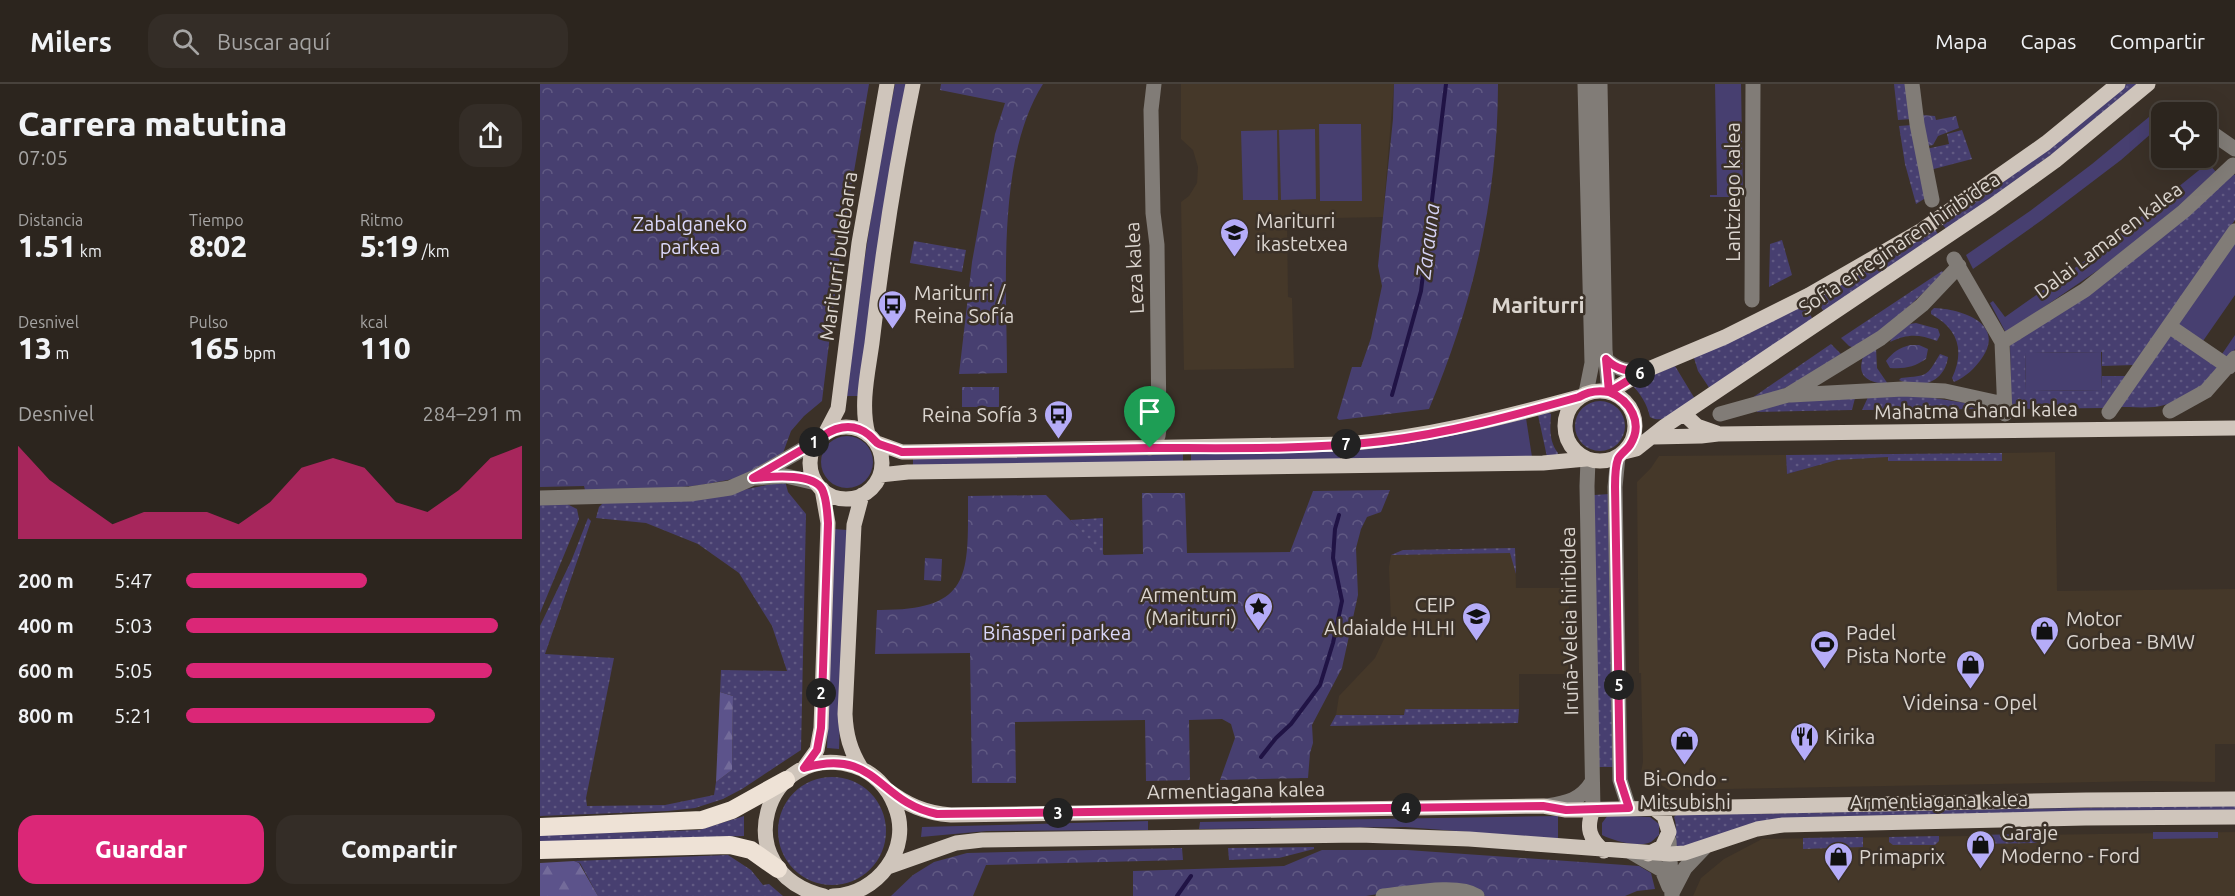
<!DOCTYPE html>
<html lang="es">
<head>
<meta charset="utf-8">
<style>
	:root { --surface:#2c251e; --page:#342d27; --text:#f1f3f6; --muted:#a6a5a4; --line:#48423c; --accent:#db2777 }
	body { margin:0; font-family:Ubuntu,sans-serif; background:var(--page); color:var(--text); height:100vh; display:flex; flex-direction:column; font-size:22px; white-space:nowrap }
	* { box-sizing:border-box; margin:0 }
	p { font-size:20px; color:var(--muted) }
	.icon { flex:none; width:33px; height:33px; fill:none; stroke:currentColor; stroke-width:2; stroke-linecap:round; stroke-linejoin:round }
	.map { position:relative; flex:1; overflow:hidden }
	.drawer { display:flex; flex-direction:column; background:var(--surface); width:540px }
	.drawer>* { flex:none }
	.fabs { position:absolute; left:1611px; top:18px; display:grid; gap:12px }
	.fabs a { display:grid; place-items:center; width:66px; height:66px; border-radius:12px; background:var(--surface); box-shadow:0 6px 24px #0002,0 0 0 2px var(--line); font-size:30px }
	.pin { position:absolute; display:grid; place-items:center; width:51px; height:51px; color:#fff; margin:-62px -26px; border-radius:50% 50% 50% 0; rotate:-45deg; box-shadow:0 0 6px #0007 }
	.pin .icon { rotate:45deg }
	.km { position:absolute; width:30px; height:30px; margin:-15px; border-radius:50%; background:#222; color:#fff; font-size:16px; line-height:30px; text-align:center }
	.round { display:grid; place-items:center; flex:none; width:63px; height:63px; border-radius:18px; background:var(--page) }
	.headline { display:flex; align-items:center; justify-content:space-between; height:102px; padding:0 18px }
	h1 { font-size:33px; font-weight:800; line-height:45px }
	.metrics { display:grid; grid-template-columns:repeat(3,1fr); gap:9px; height:102px; padding:6px 18px }
	.metrics div { display:grid; align-content:center }
	.metrics b { font-size:30px; font-weight:800 }
	.metrics small { font-size:16px; font-weight:400 }
	.metrics p { font-size:16px }
	.chart { height:168px; padding:12px 18px }
	.chart p { display:flex; justify-content:space-between }
	.chart svg { width:100%; height:108px; margin-top:6px; fill:var(--accent); opacity:.7 }
	.action { display:flex; gap:12px; margin-top:auto; padding:12px 18px }
	.action a { flex:1; height:69px; border-radius:18px; background:var(--accent); color:#fff; font-size:24px; font-weight:800; line-height:69px; text-align:center }
	.action a+a { background:var(--page); color:var(--text) }
	ul { padding:0 18px; list-style:none; font-size:20px }
	li { display:grid; grid-template-columns:96px 72px 1fr; align-items:center; height:45px }
	li i { height:15px; border-radius:8px; background:var(--accent) }
	header { display:flex; align-items:center; gap:36px; box-sizing:border-box; height:84px; padding:0 30px; background:var(--surface); border-bottom:2px solid var(--line) }
	header strong { font-size:28px }
	nav { display:flex; gap:33px; margin-inline-start:auto; font-size:21px }
	.search { width:420px; height:54px; background:var(--page); display:flex; align-items:center; gap:15px; box-sizing:border-box; padding:0 21px; border-radius:18px; color:var(--muted); font-size:22px }
	main { display:flex; flex:1; min-height:0 }
	.map>svg:first-child { display:block }
	.built { fill:#453829 }
	.grass { fill:url(#grass-dots) }
	.forest { fill:url(#forest-firs) }
	.park { fill:url(#park-crowns) }
	.garden { fill:#473f70 }
	.lines { fill:none; stroke-linecap:round; stroke-linejoin:round }
	.stream { stroke:#201345; stroke-width:4 }
	.minor { stroke:#817c77; stroke-width:15 }
	.major { stroke:#cfc5bb; stroke-width:15 }
	.highway { stroke:#eee2d6; stroke-width:18 }
	.route-casing { stroke:#fff; stroke-width:12 }
	.route { stroke:#db2777; stroke-width:8 }
	.labels { text-anchor:middle; dominant-baseline:central; stroke-width:5; stroke-linejoin:round; paint-order:stroke }
	.street-label { font-size:20px; fill:#dbd5cf; stroke:#3b3128 }
	.poi-label { font-size:20px; fill:#dbd5cf; stroke:#3b3128; text-anchor:start }
	.park-label { font-size:20px; fill:#dbd8fb; stroke:#3b3128 }
	.water-label { font-size:21px; font-style:italic; fill:#d5d2f5; stroke:#3b3128 }
	.quarter-label { font-size:22px; font-weight:bold; fill:#dbd5cf; stroke:#3b3128 }
</style>
</head>
<body>
<header>
<strong>Milers</strong>
<div class="search"><svg class="icon" aria-label="search" viewBox="0 0 24 24"><circle cx="10" cy="10" r="6"/><path d="M15 15l6 6"/></svg>Buscar aquí</div>
<nav><a>Mapa</a><a>Capas</a><a>Compartir</a></nav>
</header>
<main>
<section class="drawer">
<div class="headline"><div><h1>Carrera matutina</h1><p>07:05</p></div><a class="round"><svg class="icon" aria-label="share" viewBox="0 0 24 24"><path d="M12 15V3M7 8l5-5 5 5M5 13v7h14v-7"/></svg></a></div>
<div class="metrics">
<div><p>Distancia</p><b>1.51<small> km</small></b></div>
<div><p>Tiempo</p><b>8:02</b></div>
<div><p>Ritmo</p><b>5:19<small> /km</small></b></div>
</div>
<div class="metrics">
<div><p>Desnivel</p><b>13<small> m</small></b></div>
<div><p>Pulso</p><b>165<small> bpm</small></b></div>
<div><p>kcal</p><b>110</b></div>
</div>
<div class="chart"><p><span>Desnivel</span>284–291 m</p>
<svg viewBox="0 0 160 44" preserveAspectRatio="none"><path d="M0 44V6L10 20L20 29L30 38L40 33L50 33L60 33L70 38L80 29L90 15L100 11L110 15L120 29L130 33L140 24L150 11L160 6V44z"/></svg>
</div>
<ul>
<li><b>200 m</b>5:47<i style="width:54%"></i></li>
<li><b>400 m</b>5:03<i style="width:93%"></i></li>
<li><b>600 m</b>5:05<i style="width:91%"></i></li>
<li><b>800 m</b>5:21<i style="width:74%"></i></li>
</ul>
<div class="action"><a>Guardar</a><a>Compartir</a></div>
</section>
<div class="map">
<svg width="1695" height="812" viewBox="0 0 1695 812">
	<defs>
		<pattern id="grass-dots" width="8" height="8" patternUnits="userSpaceOnUse" patternTransform="scale(1.5)"><rect width="8" height="8" fill="#473f70"/><path d="M2 2h.1M6 6h.1" fill="none" stroke="#615a83" stroke-width="1.8" stroke-linecap="round"/></pattern>
		<pattern id="forest-firs" width="22" height="20" patternUnits="userSpaceOnUse" patternTransform="scale(1.5)"><rect width="22" height="20" fill="#5c538b"/><path d="M5 1l3.5 6h-7zM16 11l3.5 6h-7z" fill="#736b9a"/></pattern>
		<pattern id="park-crowns" width="20" height="18" patternUnits="userSpaceOnUse" patternTransform="scale(1.5)"><rect width="20" height="18" fill="#473f70"/><path d="M2 6a3 3 0 1 1 6 0M12 15a3 3 0 1 1 6 0" fill="none" stroke="#615a83"/></pattern>
	</defs>
	<rect width="100%" height="100%" fill="#3b3128"/>
	<path class="built" d="M641,0h213l-11,133 -96,2 1,78 4,1 2,70 -110,2 -3,-168 8,-6 8,-13 1,-16 -5,-17 -12,-11z
		M1515,368l2,139 178,-2v155h-20v38l-68,-1 -478,9 -28,-18 2,-10 -2,-89h-2l-2,-191 14,-14 8,-12 127,-1 1,19 50,-14 22,-2 29,-1 1,4h113v-8z
		M975,464l1,40h45v7h8v79h-50v40l-183,1 3,-19 36,-38 16,-34 -2,-57 2,-12 12,-5z
		M1695,748v64h-542l8,-18 23,-19 38,-20z"/>
	<path class="grass" d="M1354,0h14l4,35 -14,1z
		M1587,0h11l-54,47 -137,99 -5,-6 63,-43z
		M1372,41l17,71 -13,8 -11,-40 -6,-38z
		M1422,46l10,29 -42,11 -4,-21 23,-5 -2,-10z
		M1691,89l4,2v45l-101,145 -32,1v-14l-77,1 1,38 76,-1v-14h25l-23,32 -93,1 -1,-66z
		M1395,145l4,7 -115,76 -8,-13z
		M1242,156l10,35 -23,12 1,-43z
		M374,157l52,9 -4,22 -52,-9z
		M1402,187l2,2c-28,27 -56,55 -90,75l-5,-2 -8,-8z
		M1265,220l8,16 -103,69 -12,-18 -4,-13z
		M1394,224c27,1 72,15 48,50 -7,10 -16,19 -28,24l-2,-4c13,-28 6,-49 -21,-64v-3z
		M1376,239l22,6 2,6 -3,6c-19,-7 -29,-7 -47,1 5,-13 13,-17 26,-19z
		M1631,247l52,35c-17,18 -43,38 -68,41 -13,1 -26,0 -38,0z
		M1291,260l10,10c-27,17 -57,40 -89,44z
		M1336,263l1,21 11,16c-18,-1 -32,-6 -25,-27z
		M1400,270l8,3c-3,25 -28,34 -49,23l2,-2c28,-3 25,-1 39,-24z
		M1135,282l20,33c-12,8 -31,27 -45,18 -3,-13 -9,-23 -19,-33z
		M1329,311h46l70,11v3l-123,1z
		M1315,314l-3,12 -95,2v-3l33,-7z
		M1035 342a25 25 0 1 1 50 0a25 25 0 1 1-50 0Z
		M1007,328l4,2c-1,15 -2,27 7,39l-1,4h-10l-9,-42z
		M1462,369v8h-114v-4l-51,3 -50,14 -1,-19z
		M245,397l3,11 18,22 -5,236 -59,39 -19,10 -28,9 -27,3 -128,5v-190l32,-67 16,-41 3,3 -46,133 69,4 -28,140 1,8 78,-1 49,-10 2,-13 16,-12 1,-74 -13,-4 1,-22 66,1 -15,-45 -33,-53 -41,-29 -52,-21 -50,-5 3,-11 4,-4 102,-5z
		M1070,410l5,273h-17l-4,-272z
		M27,420l10,5 2,10 -39,94v-108z
		M563,434v37l-33,-35z
		M975,464l1,26 -6,-21 -119,2 12,-5z
		M865,625h114l-1,14 -188,3 6,-11h68z
		M238 747a54 54 0 1 1 108 0a54 54 0 1 1-108 0Z
		M1695,721v6l-425,6 -134,31c-2,-11 2,-20 -2,-31l2,-2z
		M204,732v20l-204,6v-7l159,-5z
		M1502,750l1,2 -7,7 -57,1 -8,-4 -1,-5z
		M1399,752v5l-4,4h-42l-4,-3v-5z
		M1323,753v10l-60,2v-11z
		M774,763v2l-35,9 -50,2 -1,-12z
		M188,771l23,15 12,15 6,-1 14,12h-185l-18,-33 -6,-2z"/>
	<path class="forest" d="M180,608l13,4 -1,74 -16,12z
		M34,777l5,2 19,33h-58v-33z"/>
	<path class="park" d="M0,0h329l-29,169 -18,148 -18,15 -13,15 -8,22 -45,25 -36,7 -50,5h-67l-1,-4 -44,1z
		M401,0h102c-47,74 -36,203 -36,289l-48,1 13,-112 23,-128 10,-31 -65,-13z
		M854,0h104c0,113 -25,221 -69,325l-90,11 -2,-2 15,-51h9l10,-29 11,-52 -4,-20 15,-147z
		M1382,31l13,1 1,4 20,-4 3,12 -21,8 -5,9 -6,1z
		M1370,261h9l9,4 -2,10c-12,8 -21,10 -36,9l-4,-7c7,-9 13,-13 24,-16z
		M422,303h37v20h-37z
		M850,406l-9,22 -14,5 -6,12 -5,19 2,47 -16,73 -30,57 1,18 -3,10 -2,25 -88,2 15,-42 -4,-14 -9,-5 -33,1 1,60 -44,1 -1,-61 -130,2 1,61h-44l-2,-130 -95,1 2,-44c95,1 91,-34 91,-114l78,-1 58,60 39,-1 -1,-61h43l2,60 103,-1 23,-61z
		M385,474l17,1 -1,22 -17,-1z
		M642,764l1,12 -197,5 -13,31h-82l22,-21 21,-13 33,-9z
		M782,766h85l232,16 12,7 4,16 -18,2 -12,5h-140l-5,-6 -71,-1 -43,7h-233v-25l151,-5z"/>
	<path class="garden" d="M355,0h11l-46,312h-13c12,-105 27,-209 48,-312z
		M1175,0h26l2,113h-33v-2h7z
		M1615,28l6,5v8l-40,35 -79,60 -69,49 -7,-14 64,-44 62,-47z
		M779,40h42l1,77h-42z
		M775,45l1,70 -35,1 -2,-70z
		M737,46l1,70h-35l-2,-69z
		M1668,79l9,10 -37,33 -54,45 -120,82 -16,-30 3,-2 12,16 91,-64z
		M1695,157v54l-32,46 19,13 13,-19v14l-9,13 -51,-35z
		M1561,268l1,38 -76,1 -1,-38z
		M986,334l6,39 -183,2 1,-8z
		M281 378a26 26 0 1 1 52 0a26 26 0 1 1-52 0Z
		M800,367v9l-149,1v-8z
		M643,369v9l-270,3v-8z
		M294,445l13,1 -8,219 -12,-1z
		M1068,731l42,2 9,7v11c-3,2 -5,5 -8,7 -13,6 -37,-1 -49,-7v-12z
		M1018,732v23l-153,-12 -206,2 1,-7z
		M608,737v9l-161,1 -66,6 1,-10z
		M1613,748h65v6l-65,1z"/>
	<g class="lines">
		<path class="stream" d="M852,311l29,-104 25,-207
			M721,673l15,-19 15,-14 29,-39 13,-42 9,-42 -9,-43 2,-29 4,-14
			M637,812l14,-20"/>
		<path class="minor" d="M1045,0l7,279 -6,30
			M1060,0l5,266 4,42
			M1372,0l5,40 15,76
			M1640,26l3,2
			M1666,45l29,20
			M1414,175l48,83
			M1212,216l1,-216
			M1629,242l60,41
			M1066,275c12,12 23,12 38,12
			M1251,311l112,-6 42,2 59,13
			M1630,327l36,-20 29,-33
			M1569,328l126,-181
			M1180,330l68,-19 93,-57 41,-33 37,-39
			M1465,330l-3,-72 83,-52 99,-79 49,-46
			M610,364l8,-12 1,-7 -2,-184 -4,-32 -2,-103 3,-26
			M1078,373l-3,30 5,293 9,28
			M1048,376l-1,26 6,324
			M216,394l30,-2 30,7
			M0,414l150,-4 40,-6 23,-10 64,-37
			M1007,722c20,-3 34,-6 45,-24
			M1129,757l3,55
			M1091,768l31,18 7,17
			M1132,809l13,-25 19,-20
			M843,812c24,-2 74,-13 94,0"/>
		<path class="major" d="M1025 342a35 35 0 1 1 70 0a35 35 0 1 1-70 0Z
			M1069,308l35,-21 81,-34 84,-42 113,-65 124,-87 72,-59
			M1144,330l13,12 20,7
			M270 379a36 36 0 1 1 72 0a36 36 0 1 1-72 0Z
			M286,348l12,-23 21,-166 28,-159
			M328,350c-8,-29 0,-62 4,-91 10,-87 23,-174 41,-259
			M1113,353l48,-1 17,-2 517,-6
			M337,359l25,9h7l437,-8c80,-7 156,-26 233,-47
			M1084,368l12,-3 29,-23 327,-220 63,-45 93,-77
			M340,391l28,-3 635,-9 43,-4
			M264,684l13,-18 4,-22 7,-205 -6,-34
			M321,684c-11,-18 -15,-33 -16,-54l9,-189 8,-30
			M346,705c21,16 39,24 65,26l592,-9 23,4 520,-10 149,-1
			M1053,726c-7,18 -4,28 11,41
			M1108,770l14,-7 7,-15 -5,-16 -9,-7
			M348,783l68,-24 26,-3 378,-5 109,4 201,15 15,-1 72,-24 26,-4 302,-7 150,-1
			M284,812c-100,-24 -60,-157 30,-130 19,6 34,21 41,40 18,43 -18,89 -62,90"/>
		<path class="highway" d="M0,743l162,-7 30,-10 54,-30
			M0,766l190,-5 21,5 27,19"/>
	</g>
	<g class="lines">
		<defs>
			<path id="route" d="M610,364l-248,4c-7,-3 -15,-5 -23,-8 -4,-2 -6,-6 -10,-9 -17,-14 -37,-8 -52,6l-64,37c16,-1 59,-6 69,11 5,10 5,23 6,34l-7,205 -4,22 -13,18c73,-21 73,34 133,46l606,-8 23,4 63,-2 -9,-28 -5,-293c0,-8 0,-20 3,-28 2,-5 9,-9 12,-14 14,-22 0,-45 -21,-53l35,-21c-15,0 -26,0 -38,-12l3,33c-11,-2 -20,-1 -30,5 -64,18 -129,36 -196,44 -76,9 -155,7 -233,7"/>
		</defs>
		<use href="#route" class="route-casing"/>
		<use href="#route" class="route"/>
	</g>
	<defs>
		<symbol id="school-pin" viewBox="-11 -11 22 30"><path d="M0 17L-7.5 6A9.5 9.5 0 1 1 7.5 6Z" fill="#b5acf8" stroke="#3b3128"/><path d="M0-5L7-2L0 1L-7-2ZM-4 1L0 2.5L4 1V4Q0 6-4 4Z" fill="#111"/></symbol>
		<symbol id="bus-pin" viewBox="-11 -11 22 30"><path d="M0 17L-7.5 6A9.5 9.5 0 1 1 7.5 6Z" fill="#b5acf8" stroke="#3b3128"/><path d="M-5-6H5V4H4V6H2V4H-2V6H-4V4H-5ZM-3.5-4V0h7V-4ZM-3.5 1.2v1.5H-2V1.2ZM2 1.2v1.5H3.5V1.2Z" fill="#111"/></symbol>
		<symbol id="sight-pin" viewBox="-11 -11 22 30"><path d="M0 17L-7.5 6A9.5 9.5 0 1 1 7.5 6Z" fill="#b5acf8" stroke="#3b3128"/><path d="M0-6L1.8-2.2L6-1.7L2.9 1.2L3.7 5.4L0 3.3L-3.7 5.4L-2.9 1.2L-6-1.7L-1.8-2.2Z" fill="#111"/></symbol>
		<symbol id="shop-pin" viewBox="-11 -11 22 30"><path d="M0 17L-7.5 6A9.5 9.5 0 1 1 7.5 6Z" fill="#b5acf8" stroke="#3b3128"/><path d="M-5-2.5h2.3a2.7 3.5 0 0 1 5.4 0H5L5.5 6h-11ZM-1.5-2.5h3a1.5 2.3 0 0 0-3 0Z" fill="#111"/></symbol>
		<symbol id="stadium-pin" viewBox="-11 -11 22 30"><path d="M0 17L-7.5 6A9.5 9.5 0 1 1 7.5 6Z" fill="#b5acf8" stroke="#3b3128"/><path d="M0-5a6.5 5 0 1 0 0 10a6.5 5 0 1 0 0-10ZM-3.5-1.8h7v3.6h-7Z" fill="#111"/></symbol>
		<symbol id="restaurant-pin" viewBox="-11 -11 22 30"><path d="M0 17L-7.5 6A9.5 9.5 0 1 1 7.5 6Z" fill="#b5acf8" stroke="#3b3128"/><path d="M-5-6h1v4h1v-4h1v4h1v-4h1v5L-1.5 .5V6h-2V.5L-5-1ZM5-6V6H3V1.5H1.5Q1.5-4 5-6Z" fill="#111"/></symbol>
	</defs>
	<g fill-rule="evenodd">
		<use href="#school-pin" x="678" y="132" width="33" height="45"/>
		<use href="#bus-pin" x="336" y="204" width="33" height="45"/>
		<use href="#bus-pin" x="502" y="314" width="33" height="45"/>
		<use href="#sight-pin" x="702" y="506" width="33" height="45"/>
		<use href="#school-pin" x="920" y="516" width="33" height="45"/>
		<use href="#shop-pin" x="1488" y="530" width="33" height="45"/>
		<use href="#stadium-pin" x="1268" y="544" width="33" height="45"/>
		<use href="#shop-pin" x="1414" y="564" width="33" height="45"/>
		<use href="#restaurant-pin" x="1248" y="636" width="33" height="45"/>
		<use href="#shop-pin" x="1128" y="640" width="33" height="45"/>
		<use href="#shop-pin" x="1424" y="744" width="33" height="45"/>
		<use href="#shop-pin" x="1282" y="756" width="33" height="45"/>
	</g>
	<g class="labels">
		<g class="street-label">
			<text transform="translate(1192 108) rotate(-90)">Lantziego kalea</text>
			<text transform="translate(1568 156) rotate(-37)">Dalai Lamaren kalea</text>
			<text transform="translate(1359 159) rotate(-34)">Sofia erreginaren hiribidea</text>
			<text transform="translate(298 172) rotate(-82)">Mariturri bulebarra</text>
			<text transform="translate(594 184) rotate(-93)">Leza kalea</text>
			<text transform="translate(1436 326) rotate(-1)">Mahatma Ghandi kalea</text>
			<text transform="translate(1029 537) rotate(-91)">Iruña-Veleia hiribidea</text>
			<text transform="translate(696 706) rotate(-1)">Armentiagana kalea</text>
			<text transform="translate(1399 716) rotate(-1)">Armentiagana kalea</text>
		</g>
		<g class="poi-label">
			<text x="716" y="136">Mariturri<tspan x="716" dy="23">ikastetxea</tspan></text>
			<text x="374" y="208">Mariturri /<tspan x="374" dy="23">Reina Sofía</tspan></text>
			<text x="498" y="330" text-anchor="end">Reina Sofía 3</text>
			<text x="697" y="510" text-anchor="end">Armentum<tspan x="697" dy="23">(Mariturri)</tspan></text>
			<text x="915" y="520" text-anchor="end">CEIP<tspan x="915" dy="23">Aldaialde HLHI</tspan></text>
			<text x="1526" y="534">Motor<tspan x="1526" dy="23">Gorbea - BMW</tspan></text>
			<text x="1306" y="548">Padel<tspan x="1306" dy="23">Pista Norte</tspan></text>
			<text x="1430" y="618" text-anchor="middle">Videinsa - Opel</text>
			<text x="1285" y="652">Kirika</text>
			<text x="1145" y="694" text-anchor="middle">Bi-Ondo -<tspan x="1145" dy="23">Mitsubishi</tspan></text>
			<text x="1461" y="748">Garaje<tspan x="1461" dy="23">Moderno - Ford</tspan></text>
			<text x="1319" y="772">Primaprix</text>
		</g>
		<g class="park-label">
			<text x="150" y="139">Zabalganeko<tspan x="150" dy="23">parkea</tspan></text>
			<text x="517" y="548">Biñasperi parkea</text>
		</g>
		<g class="water-label">
			<text transform="translate(887 157) rotate(-83)">Zarauna</text>
		</g>
		<g class="quarter-label">
			<text x="998" y="220">Mariturri</text>
		</g>
	</g>
</svg>
<div class="fabs">
<a><svg class="icon" aria-label="locate" viewBox="0 0 24 24"><circle cx="12" cy="12" r="6"/><path d="M12 2v4M12 18v4M2 12h4M18 12h4"/></svg></a>
</div>
<div class="pin" style="left:610px;top:364px;background:#1e9e55"><svg class="icon" aria-label="arrive" viewBox="0 0 24 24"><path d="M6 21V4h12l-3 4 3 4H6"/></svg></div>
<b class="km" style="left:274px;top:358px">1</b>
<b class="km" style="left:281px;top:609px">2</b>
<b class="km" style="left:518px;top:729px">3</b>
<b class="km" style="left:866px;top:724px">4</b>
<b class="km" style="left:1079px;top:601px">5</b>
<b class="km" style="left:1100px;top:289px">6</b>
<b class="km" style="left:806px;top:360px">7</b>
</div>
</main>
</body>
</html>
